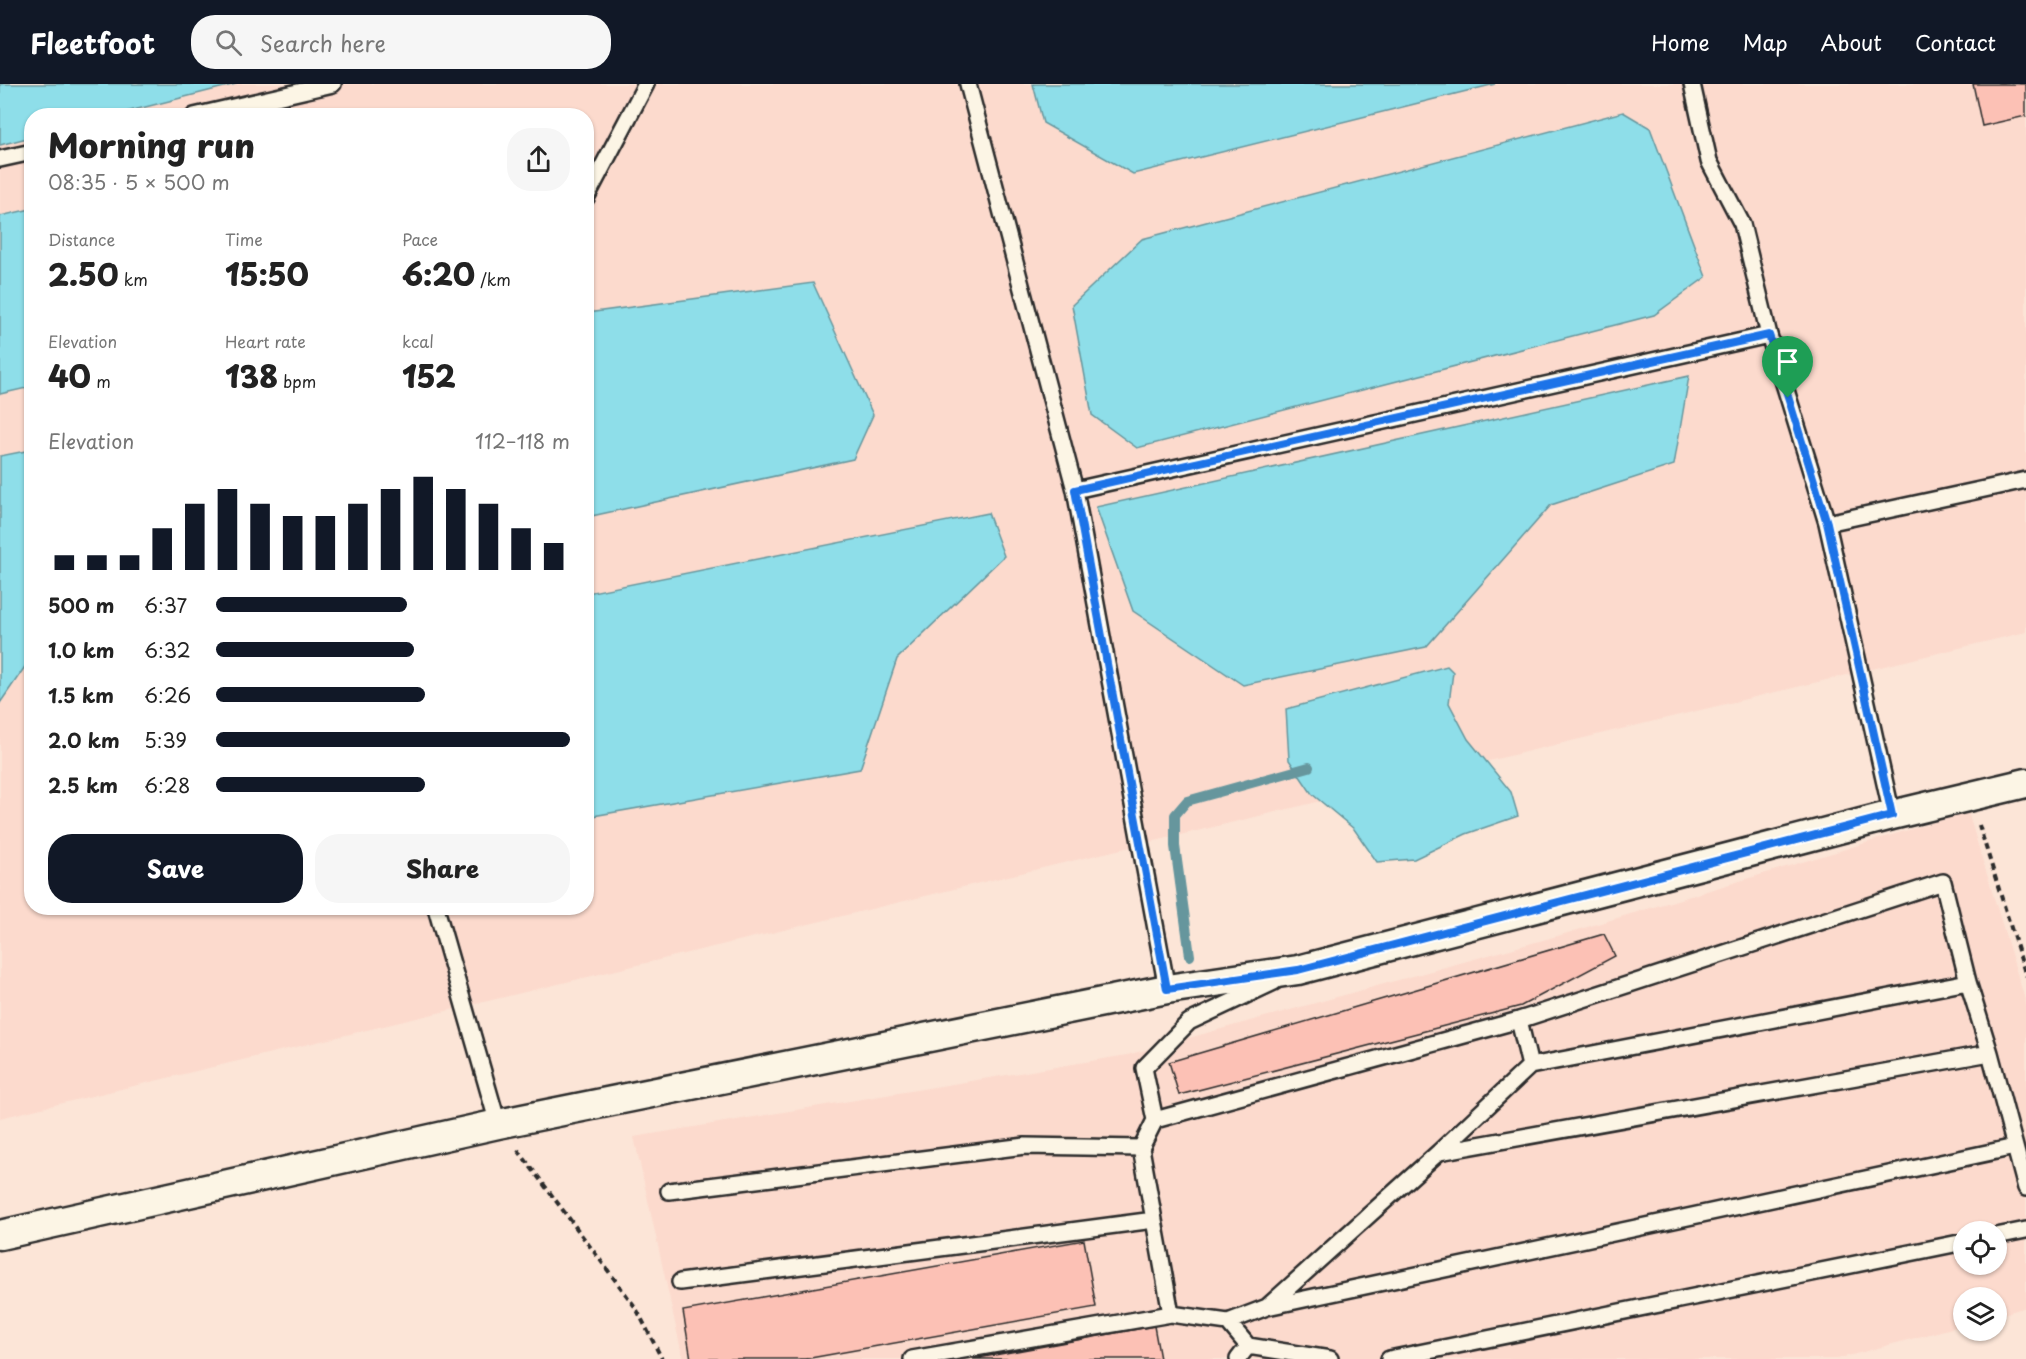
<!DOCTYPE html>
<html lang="en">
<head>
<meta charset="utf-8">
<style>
	:root { --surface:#fff; --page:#f6f6f6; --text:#222; --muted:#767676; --accent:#111827 }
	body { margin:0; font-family:"Playpen Sans",sans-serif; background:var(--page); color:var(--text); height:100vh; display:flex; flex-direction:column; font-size:22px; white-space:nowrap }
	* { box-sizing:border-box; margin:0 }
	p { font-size:20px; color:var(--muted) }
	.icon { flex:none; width:33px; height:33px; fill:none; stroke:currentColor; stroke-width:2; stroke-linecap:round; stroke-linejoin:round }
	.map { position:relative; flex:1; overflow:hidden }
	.drawer { position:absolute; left:24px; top:24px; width:570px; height:807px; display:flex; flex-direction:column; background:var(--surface); border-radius:24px; box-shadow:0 2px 4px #0004 }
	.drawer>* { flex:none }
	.tools { position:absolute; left:1953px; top:1137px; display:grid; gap:12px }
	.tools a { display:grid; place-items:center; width:54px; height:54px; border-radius:50%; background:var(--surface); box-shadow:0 2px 4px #0004; font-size:30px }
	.pin { position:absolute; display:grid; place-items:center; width:51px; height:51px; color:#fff; margin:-62px -26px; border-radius:50% 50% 50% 0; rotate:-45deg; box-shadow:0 0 6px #0007 }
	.pin .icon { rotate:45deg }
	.round { display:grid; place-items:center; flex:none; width:63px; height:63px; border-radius:24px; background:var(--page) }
	.summary { display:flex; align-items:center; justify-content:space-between; height:102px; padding:0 24px }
	h1 { font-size:33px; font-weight:800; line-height:45px }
	.figures { display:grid; grid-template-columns:repeat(3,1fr); gap:9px; height:102px; padding:6px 24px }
	.figures div { display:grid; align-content:center }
	.figures b { font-size:30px; font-weight:800 }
	.figures small { font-size:16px; font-weight:400 }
	.figures p { font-size:16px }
	.chart { height:168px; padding:12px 24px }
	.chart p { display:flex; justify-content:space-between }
	.chart svg { width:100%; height:108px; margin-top:6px; stroke:var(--accent); stroke-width:6 }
	.button { display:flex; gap:12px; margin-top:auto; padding:12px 24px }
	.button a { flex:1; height:69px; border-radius:24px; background:var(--accent); color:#fff; font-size:24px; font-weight:800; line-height:69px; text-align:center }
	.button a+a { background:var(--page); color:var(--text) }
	ul { padding:0 24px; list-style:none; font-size:20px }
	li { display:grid; grid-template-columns:96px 72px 1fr; align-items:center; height:45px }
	li i { height:15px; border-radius:8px; background:var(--accent) }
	header { display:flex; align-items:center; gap:36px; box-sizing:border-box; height:84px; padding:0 30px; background:var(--accent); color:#fff }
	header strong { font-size:28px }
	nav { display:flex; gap:33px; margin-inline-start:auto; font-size:21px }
	.search { width:420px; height:54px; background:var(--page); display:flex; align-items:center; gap:15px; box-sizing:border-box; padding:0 21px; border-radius:24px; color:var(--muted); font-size:22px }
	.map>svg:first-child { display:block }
	.built { fill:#fcdacd; fill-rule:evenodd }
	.water { fill:#8edee9; stroke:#66969d; stroke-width:1.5 }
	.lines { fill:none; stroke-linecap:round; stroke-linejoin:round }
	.stream { stroke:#66969d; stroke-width:10 }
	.building { fill:#fcc1b5; stroke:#2b2b2b; stroke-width:1.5 }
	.service-casing { stroke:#2b2b2b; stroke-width:20 }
	.minor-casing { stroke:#2b2b2b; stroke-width:33 }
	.path { stroke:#2b2b2b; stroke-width:4; stroke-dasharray:6 4.5; stroke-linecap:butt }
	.service { stroke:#fcf5e5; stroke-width:15 }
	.minor { stroke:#fcf5e5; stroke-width:28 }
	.route-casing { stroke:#fff; stroke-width:12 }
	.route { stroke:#1a73e8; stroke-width:8 }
</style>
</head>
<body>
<header>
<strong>Fleetfoot</strong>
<div class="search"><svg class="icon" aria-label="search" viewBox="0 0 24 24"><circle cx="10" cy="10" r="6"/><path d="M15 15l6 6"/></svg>Search here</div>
<nav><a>Home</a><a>Map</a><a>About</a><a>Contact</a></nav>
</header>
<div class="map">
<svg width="2026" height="1275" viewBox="0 0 2026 1275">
	<rect width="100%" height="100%" fill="#fce5d7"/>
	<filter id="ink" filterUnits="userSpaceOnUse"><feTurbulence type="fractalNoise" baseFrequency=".0167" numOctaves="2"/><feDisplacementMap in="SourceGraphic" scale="12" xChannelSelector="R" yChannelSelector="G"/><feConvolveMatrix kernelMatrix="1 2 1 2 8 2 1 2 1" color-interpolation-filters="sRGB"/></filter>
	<g filter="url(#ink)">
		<path class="built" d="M0,0h2026v548l-2026,486zM32,32h554v792h-554z
			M1968,728l58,191v304l-29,9 -1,-18h-32l-1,27 -126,34h-1154l-49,-222 493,-82 434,-120zM1964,1148h32v32h-32z"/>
		<path class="water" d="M0,0h236l-122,31 -82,1 -1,21 -31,8z
			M1033,0h462l-362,90 -90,-51z
			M1623,28l27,16 56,149 -52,38 -517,133 -45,-33 -20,-110 70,-66z
			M31,125v178l-31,7v-178z
			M813,199l60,132 -20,44 -266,58v-204z
			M1689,292l-15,89 -123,40 -125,142 -183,38 -110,-74 -37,-104z
			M31,366v208l-31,45v-247z
			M988,429l16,43 -107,103 -37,110 -273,48v-224z
			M1447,582l6,6 -4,31 19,36 43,53 7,24 -52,18 -52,25 -37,3 -23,-33 -42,-35 -23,-34 -3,-51z"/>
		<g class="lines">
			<path class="stream" d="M1190,872l-15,-110v-31l12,-14 122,-34"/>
		</g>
		<path class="building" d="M1973,0h53v32l-44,10z
			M1604,850l11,22 -94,50 -342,89 -10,-33z
			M1084,1156l12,67 -291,52h-114l-8,-48z
			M1154,1242l6,33h-187z"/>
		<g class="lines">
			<defs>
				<path id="service" d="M968,0l107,406 92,499
					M1692,0l17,77 33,63 27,111 58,188 65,292
					M194,32l139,-32
					M0,75l32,-7
					M586,114l60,-114
					M1075,406l694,-155
					M1827,439l199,-43
					M436,824l62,216
					M1530,982l438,-84
					M1155,1036l364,-100 424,-138 25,100 22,71 36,135
					M1439,1068l551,-99
					M669,1107l356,-45 116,2
					M1996,1152l30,-6
					M680,1198l474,-62
					M1267,1223l748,-160
					M1228,1238l39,-15 172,-155 91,-86 -11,-46
					M1248,1262l82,13
					M912,1275l259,-45
					M1238,1275l10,-13 -20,-24 -57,-8 -30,-166 14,-28 -11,-52 45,-46 85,-40
					M1389,1275l575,-117"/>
				<path id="minor" d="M0,1151l498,-111 669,-135 131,-19 594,-155 134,-32"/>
			</defs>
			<use href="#service" class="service-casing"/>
			<use href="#minor" class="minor-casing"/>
			<path class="path" d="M1979,741l47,151
				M518,1066l118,158 26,51"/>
			<use href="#service" class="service"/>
			<use href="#minor" class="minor"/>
		</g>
	</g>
	<g class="lines" filter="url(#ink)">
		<defs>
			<path id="route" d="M1769,251l58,188 65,292 -594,155 -131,19 -92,-499z"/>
		</defs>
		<use href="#route" class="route-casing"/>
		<use href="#route" class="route"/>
	</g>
</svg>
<div class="tools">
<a><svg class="icon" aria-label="locate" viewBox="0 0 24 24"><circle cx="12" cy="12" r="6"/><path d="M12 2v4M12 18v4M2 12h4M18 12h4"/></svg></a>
<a><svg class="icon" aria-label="layers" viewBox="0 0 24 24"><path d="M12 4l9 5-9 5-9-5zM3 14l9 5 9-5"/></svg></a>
</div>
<div class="pin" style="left:1788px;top:314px;background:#1e9e55"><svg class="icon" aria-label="arrive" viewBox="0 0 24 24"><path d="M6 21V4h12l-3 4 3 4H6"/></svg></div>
<section class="drawer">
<div class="summary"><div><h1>Morning run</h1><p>08:35 · 5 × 500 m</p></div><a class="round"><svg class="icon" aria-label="share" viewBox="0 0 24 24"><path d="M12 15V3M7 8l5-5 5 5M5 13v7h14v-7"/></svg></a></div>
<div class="figures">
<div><p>Distance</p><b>2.50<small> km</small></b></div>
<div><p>Time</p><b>15:50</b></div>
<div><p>Pace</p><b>6:20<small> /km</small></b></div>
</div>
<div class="figures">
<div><p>Elevation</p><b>40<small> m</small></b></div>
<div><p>Heart rate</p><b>138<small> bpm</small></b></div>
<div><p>kcal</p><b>152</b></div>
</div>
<div class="chart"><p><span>Elevation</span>112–118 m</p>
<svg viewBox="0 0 160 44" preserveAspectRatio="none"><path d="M5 44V38M15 44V38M25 44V38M35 44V27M45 44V17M55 44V11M65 44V17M75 44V22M85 44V22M95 44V17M105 44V11M115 44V6M125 44V11M135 44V17M145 44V27M155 44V33"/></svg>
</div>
<ul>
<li><b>500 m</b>6:37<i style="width:54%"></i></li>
<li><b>1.0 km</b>6:32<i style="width:56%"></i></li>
<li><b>1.5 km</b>6:26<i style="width:59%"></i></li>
<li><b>2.0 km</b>5:39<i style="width:100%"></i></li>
<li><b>2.5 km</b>6:28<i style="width:59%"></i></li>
</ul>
<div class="button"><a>Save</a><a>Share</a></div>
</section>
</div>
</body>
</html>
